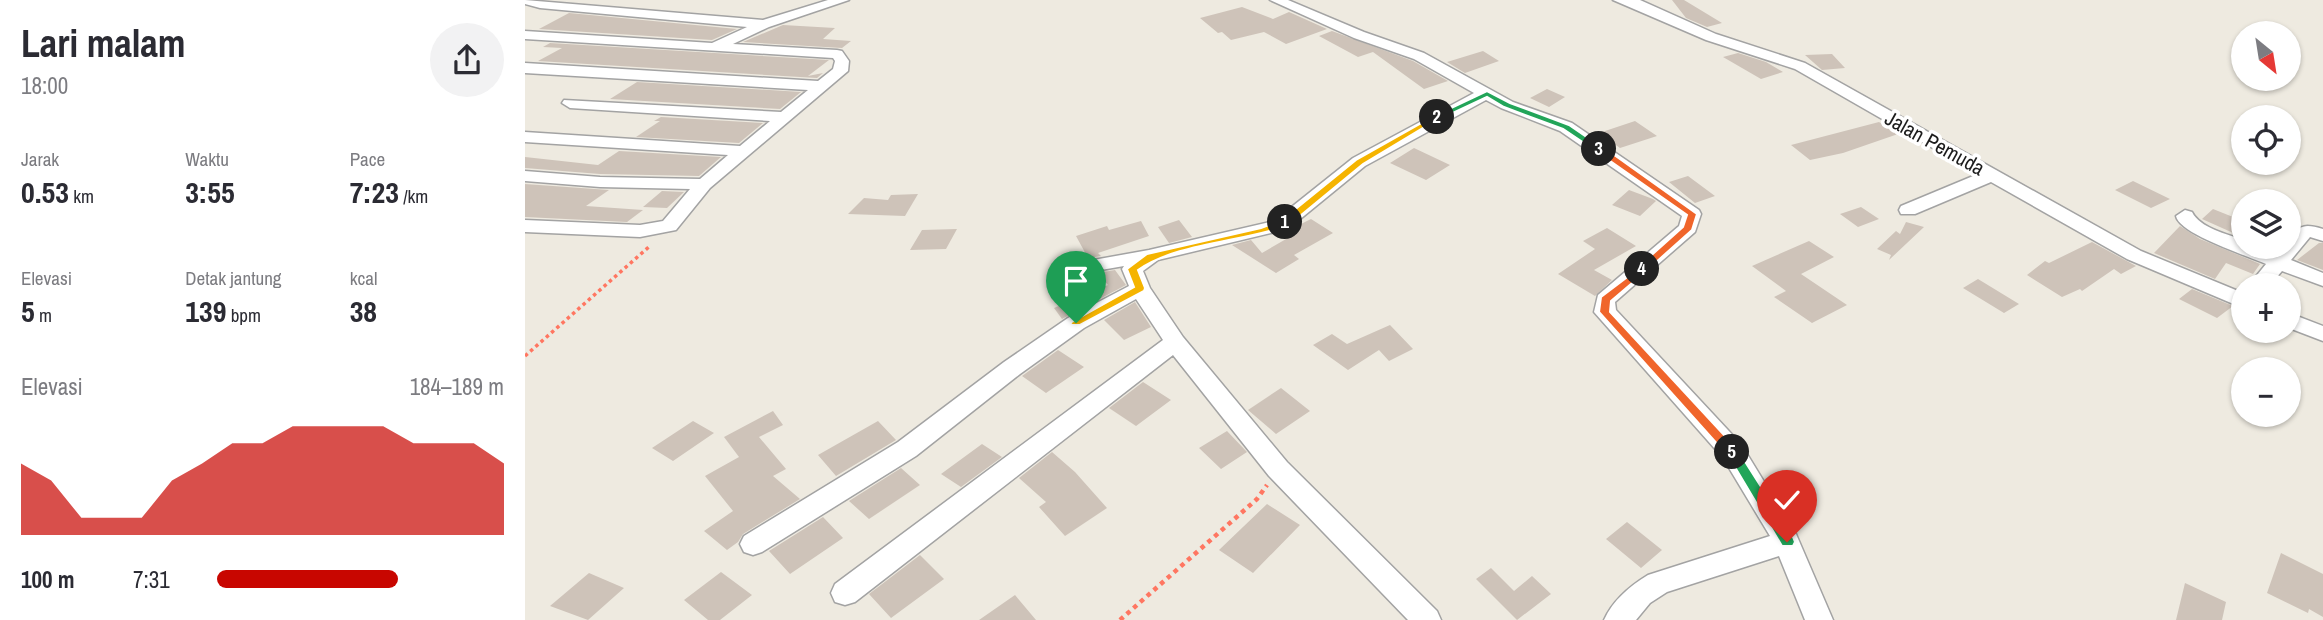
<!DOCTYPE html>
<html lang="id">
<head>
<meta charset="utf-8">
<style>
	:root { --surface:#fff; --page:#f2f2f3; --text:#2b2b33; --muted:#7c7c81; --accent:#c80600 }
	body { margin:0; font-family:"Archivo Narrow",sans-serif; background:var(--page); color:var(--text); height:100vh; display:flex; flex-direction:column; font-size:26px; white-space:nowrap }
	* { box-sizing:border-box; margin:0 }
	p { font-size:23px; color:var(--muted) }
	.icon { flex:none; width:38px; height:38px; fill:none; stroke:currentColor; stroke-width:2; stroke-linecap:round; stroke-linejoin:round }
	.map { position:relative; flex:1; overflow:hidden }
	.side { display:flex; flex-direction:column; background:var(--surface); width:525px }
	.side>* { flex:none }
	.needle { width:46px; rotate:150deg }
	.tools { position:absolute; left:1706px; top:21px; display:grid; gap:14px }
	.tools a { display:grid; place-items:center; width:70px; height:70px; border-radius:50%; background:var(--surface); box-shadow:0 2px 5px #0004; font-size:35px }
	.pin { position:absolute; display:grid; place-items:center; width:60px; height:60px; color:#fff; margin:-72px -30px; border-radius:50% 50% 50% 0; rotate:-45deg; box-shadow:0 0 7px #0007 }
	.pin .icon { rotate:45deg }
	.km { position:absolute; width:35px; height:35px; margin:-18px; border-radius:50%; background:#222; color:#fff; font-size:19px; line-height:35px; text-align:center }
	.round { display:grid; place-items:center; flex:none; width:74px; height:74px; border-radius:37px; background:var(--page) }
	.overview { display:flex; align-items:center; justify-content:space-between; height:119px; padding:0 21px }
	h1 { font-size:38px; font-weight:700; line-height:52px }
	.figures { display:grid; grid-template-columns:repeat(3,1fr); gap:10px; height:119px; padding:7px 21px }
	.figures div { display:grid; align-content:center }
	.figures b { font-size:30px; font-weight:700 }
	.figures small { font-size:19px; font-weight:400 }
	.figures p { font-size:19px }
	.chart { height:196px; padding:14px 21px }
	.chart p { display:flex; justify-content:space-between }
	.chart svg { width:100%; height:126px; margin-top:7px; fill:var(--accent); opacity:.7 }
	ul { padding:0 21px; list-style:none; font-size:23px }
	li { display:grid; grid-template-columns:112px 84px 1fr; align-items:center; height:52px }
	li i { height:18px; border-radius:9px; background:var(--accent) }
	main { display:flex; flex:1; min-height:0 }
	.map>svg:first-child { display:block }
	.building { fill:#cec3b9 }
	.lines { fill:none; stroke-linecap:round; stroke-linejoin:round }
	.minor-casing { stroke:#a3a3a3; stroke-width:3 }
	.path-far1 { stroke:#ff7661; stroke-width:3.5; stroke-dasharray:3.5 3.5; stroke-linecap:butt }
	.path { stroke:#ff7661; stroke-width:4.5; stroke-dasharray:4.5 4.5; stroke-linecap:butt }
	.minor { fill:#fff; fill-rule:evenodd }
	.split-1 { fill:#f5b400; stroke:#fff; stroke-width:2 }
	.split-2 { fill:#f5b400; stroke:#fff; stroke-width:2 }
	.split-3 { fill:#22a559; stroke:#fff; stroke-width:2 }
	.split-4 { fill:#f0652b; stroke:#fff; stroke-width:2 }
	.split-5 { fill:#f0652b; stroke:#fff; stroke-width:2 }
	.split-6 { fill:#22a559; stroke:#fff; stroke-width:2 }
	.labels { text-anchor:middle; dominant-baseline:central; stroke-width:7; stroke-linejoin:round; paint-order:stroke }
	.street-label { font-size:21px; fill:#1c1c1c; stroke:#fff }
</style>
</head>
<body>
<main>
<section class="side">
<div class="overview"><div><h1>Lari malam</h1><p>18:00</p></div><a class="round"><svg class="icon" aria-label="share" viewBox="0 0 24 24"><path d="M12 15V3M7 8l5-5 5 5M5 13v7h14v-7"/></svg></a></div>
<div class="figures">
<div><p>Jarak</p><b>0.53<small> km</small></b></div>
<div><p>Waktu</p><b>3:55</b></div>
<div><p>Pace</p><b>7:23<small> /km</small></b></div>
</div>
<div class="figures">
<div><p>Elevasi</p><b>5<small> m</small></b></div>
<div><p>Detak jantung</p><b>139<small> bpm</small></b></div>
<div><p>kcal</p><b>38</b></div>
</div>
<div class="chart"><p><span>Elevasi</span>184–189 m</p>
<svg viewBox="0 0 160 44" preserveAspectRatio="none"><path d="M0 44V19L10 25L20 38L30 38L40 38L50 25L60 19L70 12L80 12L90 6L100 6L110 6L120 6L130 12L140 12L150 12L160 19V44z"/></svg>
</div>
<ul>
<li><b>100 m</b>7:31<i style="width:63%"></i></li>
</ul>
</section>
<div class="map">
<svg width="1798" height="620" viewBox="0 0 1798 620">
	<rect width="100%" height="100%" fill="#eeeae0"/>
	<path class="building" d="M1147,0h12l38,23 -15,4 -21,-9z
		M717,7l31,12 16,-7 38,17 -41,15 -22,-12 -33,8 -9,-8 -4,1 -18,-15z
		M44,13l168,16 -25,11 -173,-11z
		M258,25l52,3 -12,11 28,2 -9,7 -99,-6z
		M807,31l81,30 35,20 -24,8 -51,-37 -15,5 -39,-21z
		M25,43l279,17 -21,16 15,-3 -6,5 -279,-17 24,-13 -19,-1z
		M958,51l16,10 -34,12 -18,-11z
		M1213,53l28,9 17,10 -22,7 -38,-22z
		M1307,54l13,14 -23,2 -17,-15z
		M112,82l164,10 -21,17 -170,-10z
		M1022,89l18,8 -16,10 -19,-9z
		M136,117l102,6 -24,20 -103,-6 24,-16h-6z
		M1110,121l22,15 -37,12 -21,-15z
		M1354,122l19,12 -55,19 -33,7 -19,-15z
		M889,148l36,17 -24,15 -36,-17z
		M94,151l102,6 -22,19 -99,-2 -75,-6v-11l73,8z
		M1163,176l27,20 -20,7 -26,-21z
		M1608,181l37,18 -19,9 -36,-18z
		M0,184l84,6 -23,16 57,4 -16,12 -102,-5z
		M1104,190l24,9 3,2 -16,15 -28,-11z
		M137,191l22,1 -17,16 -24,-1z
		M393,194l-13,22 -57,-2 16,-16 24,2 3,-5z
		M1336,207l18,12 -21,8 -18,-13z
		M1688,209l30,12v11l-3,4 -38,-17z
		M786,219l22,14 -39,22 5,4 -23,14 -44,-28 19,-5 11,13 38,-22 -5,-4z
		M654,220l13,17 -23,6 -11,-16z
		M616,221l8,15 -51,17 3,3 -13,2 -12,-22 31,-10 2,4z
		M1381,222l18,5 -35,33 2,-5 -14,-6 19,-18 4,3z
		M1655,226l20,13 60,25 -7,10 -27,-11 -11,16 -61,-26z
		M1082,228l29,18 -42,24 18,10 -17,16 -37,-22 37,-25 -12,-8z
		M432,229l-11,20 -36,1 12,-20z
		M1284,241l25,16 -33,17 46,31 -35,18 -38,-26 12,-6 -34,-25z
		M1567,242l44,24 -15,8 -7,-5 -32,22 -2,-2 -18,8 -35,-22 18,-14 4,2z
		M1794,243h4v27l-26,-10z
		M590,270l11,15 -64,34 -8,-11 54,-23 -11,-12z
		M1453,279l41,25 -15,9 -41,-25z
		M1667,289l41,17 -16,12 -38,-19z
		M610,302l16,25 -27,13 -20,-20z
		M865,325l23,24 -24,12 -10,-11 -31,20 -35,-25 19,-11 15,10z
		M533,350l26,17 -38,26 -24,-17z
		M618,382l28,18 -35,26 -27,-18z
		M756,388l29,23 -34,23 -28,-24z
		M248,411l10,14 -24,12 27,32 -13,7 27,23 -57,35 -5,8 -11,8 -23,-19 29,-20 -28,-35 34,-19 -15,-20z
		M168,421l21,12 -41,28 -21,-13z
		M353,421l18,19 -60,36 -18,-21z
		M702,431l20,21 -26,17 -22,-21z
		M457,444l20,13 -41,30 -20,-13z
		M527,452l23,20 32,36 -42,28 -26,-29 7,-5 -27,-24z
		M376,468l19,17 -51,34 -20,-18z
		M742,504l33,21 -47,48 -34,-23z
		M298,517l20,21 -53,36 -21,-23z
		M1102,522l35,28 -21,18 -35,-29z
		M1756,553l42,21v43l-14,-8 -1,4 -41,-20z
		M395,555l24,24 -53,39 -22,-24z
		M966,568l23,23 18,-15 19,18 -34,26 -41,-41z
		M196,572l31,23 -32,25h-12l-24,-20z
		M64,573l35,15 -36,32 -38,-14z
		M1660,583l41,19 -4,18h-46z
		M490,595l21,25h-57z"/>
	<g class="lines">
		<defs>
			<path id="minor" d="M0,0l238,20 65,-20h21l-80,27 -36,17 104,6 5,1 7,10 -1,10 -138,117 -34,42 -36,7 -115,-5v-12l115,5 23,-4 27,-32 -90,-2 -75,-6v-10l75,6 100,2 28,-24 -203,-13v-10l215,14 30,-25 -200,-13 -8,-5 2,-3 217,12 27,-22 -283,-17v-10l293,18 15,-12 2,-8 -2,-3 -308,-19v-8l187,12 35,-16 -207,-19 -15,-4z
				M745,0h18l76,32 60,21 89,49 59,21 127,87 2,4 -6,18 -80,70 1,8 125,134 55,90 37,86h-28l-26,-64 -112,36 -17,11 -14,17h-32c9,-20 26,-34 44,-45l122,-39 -47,-78 -129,-146 4,-17 81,-69 3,-10 -122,-85 -59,-23 -15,-8 -121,66 -77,63 -130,31 -15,11 7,17 33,49 104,125 150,149 4,9h-33l-139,-144 -96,-121 -318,247 -10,3 -10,-3 -4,-9 4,-9 328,-244 -27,-41 -52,29 -64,46 -104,82 -154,96 -9,3 -9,-3 -4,-8 4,-8 154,-94 106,-80 64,-44 61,-32 -7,-17 2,-3 -46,8 -7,-2 -3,-4 3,-4 78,-14 125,-29 79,-63 121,-65 -60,-34 -60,-21z
				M1088,0h27l76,34 89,29 336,188 102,42v15l-116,-49 -136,-77 -76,32h-14l-2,-4 2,-4 77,-32 -183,-105 -89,-29z
				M1660,210l7,2c8,16 35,22 51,28v7h16l16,6 6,-6h8v-9c12,-14 17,-14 34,-9v12l-13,-4 -19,23 32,13v13l-41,-15 -12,14h-21l17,-21c-18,-8 -87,-30 -90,-48z
				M1764,313l34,13v15l-34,-13z"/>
		</defs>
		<use href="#minor" class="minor-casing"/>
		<path class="path-far1" d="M0,356l126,-111"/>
		<path class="path" d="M595,620l137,-121 10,-14"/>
		<use href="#minor" class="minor"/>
	</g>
	<path class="split-1" d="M760,219l4,1v5c-46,17 -113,18 -151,45l7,18 -1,3 -64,34h-8l-2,-2 64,-36 -7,-18 20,-15 114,-26z"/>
	<path class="split-2" d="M909,116l7,1 -78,47 -74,61h-7v-5l74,-60z"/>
	<path class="split-3" d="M962,91l23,12 59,22 35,24 -8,2 -33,-22 -59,-22 -17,-10 -47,22 -8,-2z"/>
	<path class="split-4" d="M1071,147h7l94,67 -5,16 -47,42 -9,-3 47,-42 4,-12 -91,-64z"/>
	<path class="split-5" d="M1117,266l5,3 -2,3 -34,29 -1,11 127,137v7h-9l-129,-144 2,-15z"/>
	<path class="split-6" d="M1207,447l5,2 56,88 2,5 -2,4h-11l-56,-94z"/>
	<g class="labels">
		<g class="street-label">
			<text transform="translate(1410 143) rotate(29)">Jalan Pemuda</text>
		</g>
	</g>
</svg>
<div class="tools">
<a><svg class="needle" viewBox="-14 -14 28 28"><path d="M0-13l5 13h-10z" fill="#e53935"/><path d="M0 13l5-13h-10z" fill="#7c7c81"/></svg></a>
<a><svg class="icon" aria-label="locate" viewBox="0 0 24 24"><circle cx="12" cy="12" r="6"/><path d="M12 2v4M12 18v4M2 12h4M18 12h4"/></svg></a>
<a><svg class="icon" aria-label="layers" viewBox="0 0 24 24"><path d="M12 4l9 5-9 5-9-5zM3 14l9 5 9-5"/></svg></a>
<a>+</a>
<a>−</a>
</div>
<div class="pin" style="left:551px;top:323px;background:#1e9e55"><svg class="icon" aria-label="arrive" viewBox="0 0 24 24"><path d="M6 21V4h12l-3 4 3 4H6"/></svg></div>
<div class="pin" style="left:1262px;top:542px;background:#d93025"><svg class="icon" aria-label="check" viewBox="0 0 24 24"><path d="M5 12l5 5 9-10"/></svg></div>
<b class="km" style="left:760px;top:222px">1</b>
<b class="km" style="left:912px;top:117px">2</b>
<b class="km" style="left:1074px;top:149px">3</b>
<b class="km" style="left:1117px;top:269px">4</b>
<b class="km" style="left:1207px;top:452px">5</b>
</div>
</main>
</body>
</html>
